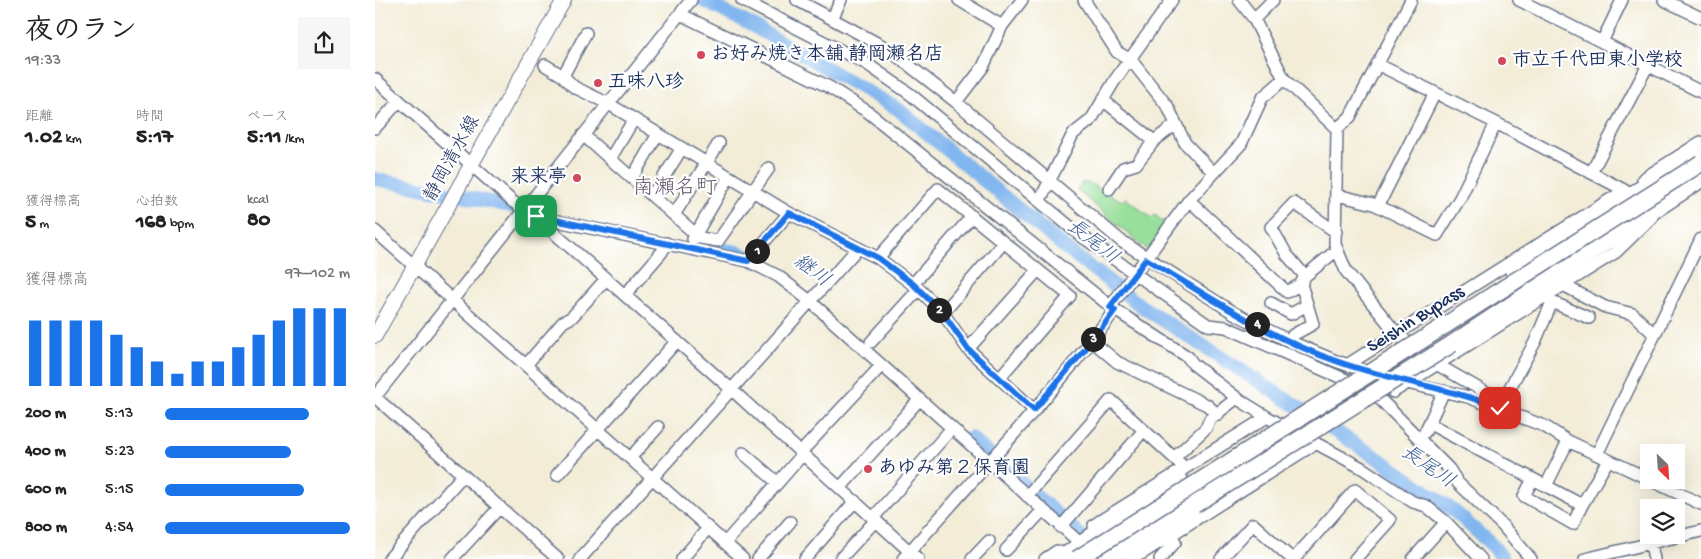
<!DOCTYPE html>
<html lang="ja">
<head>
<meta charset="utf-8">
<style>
	:root { --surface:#fff; --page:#f6f6f6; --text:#222; --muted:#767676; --accent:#1a73e8 }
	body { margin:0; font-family:"Gochi Hand","Klee One",sans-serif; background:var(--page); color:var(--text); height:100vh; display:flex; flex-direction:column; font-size:19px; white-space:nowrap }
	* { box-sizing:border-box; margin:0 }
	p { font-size:16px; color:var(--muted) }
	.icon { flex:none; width:28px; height:28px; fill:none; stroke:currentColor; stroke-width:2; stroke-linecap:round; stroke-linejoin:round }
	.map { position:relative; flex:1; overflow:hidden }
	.side { display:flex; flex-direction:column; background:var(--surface); width:375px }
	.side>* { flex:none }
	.needle { width:32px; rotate:155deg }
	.fabs { position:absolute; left:1265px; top:444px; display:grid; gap:10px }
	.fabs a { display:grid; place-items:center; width:45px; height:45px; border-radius:0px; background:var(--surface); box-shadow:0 5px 20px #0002; font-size:25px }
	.pin { position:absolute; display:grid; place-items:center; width:42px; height:42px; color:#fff; margin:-21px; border-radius:10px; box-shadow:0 2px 8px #0006 }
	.km { position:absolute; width:25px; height:25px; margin:-12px; border-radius:50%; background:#222; color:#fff; font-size:14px; line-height:25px; text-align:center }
	.round { display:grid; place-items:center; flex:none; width:52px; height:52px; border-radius:0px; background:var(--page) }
	.overview { display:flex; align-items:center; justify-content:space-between; height:85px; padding:0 25px }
	h1 { font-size:28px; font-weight:700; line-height:38px }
	.stats { display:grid; grid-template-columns:repeat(3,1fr); gap:8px; height:85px; padding:5px 25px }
	.stats div { display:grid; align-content:center }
	.stats b { font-size:21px; font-weight:700 }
	.stats small { font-size:14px; font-weight:400 }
	.stats p { font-size:14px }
	.chart { height:140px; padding:10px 25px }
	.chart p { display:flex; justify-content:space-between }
	.chart svg { width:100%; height:90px; margin-top:5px; stroke:var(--accent); stroke-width:6 }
	ul { padding:0 25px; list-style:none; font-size:16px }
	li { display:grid; grid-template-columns:80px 60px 1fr; align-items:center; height:38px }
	li i { height:12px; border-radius:6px; background:var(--accent) }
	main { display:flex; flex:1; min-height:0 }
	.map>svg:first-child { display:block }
	.green { fill:#97df9a; stroke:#59877c }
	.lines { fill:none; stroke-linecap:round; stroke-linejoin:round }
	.river { stroke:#81b6ef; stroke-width:14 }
	.minor-casing { stroke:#677289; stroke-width:14 }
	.major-casing { stroke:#677289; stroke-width:16 }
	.highway-casing { stroke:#677289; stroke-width:19 }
	.minor { stroke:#fff; stroke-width:11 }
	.major { stroke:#fff; stroke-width:14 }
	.highway { stroke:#fff; stroke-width:16 }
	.highway-bridge-casing { stroke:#677289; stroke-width:19; stroke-linecap:butt }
	.highway-bridge { stroke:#fff; stroke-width:16 }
	.route-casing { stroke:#fff; stroke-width:10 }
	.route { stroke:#1a73e8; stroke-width:6 }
	.poi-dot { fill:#d1495b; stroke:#fff; stroke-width:2 }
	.labels { text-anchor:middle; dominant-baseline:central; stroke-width:4.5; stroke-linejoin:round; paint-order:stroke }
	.poi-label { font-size:19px; font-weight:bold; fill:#1b2f5e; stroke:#fff; text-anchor:start }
	.street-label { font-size:19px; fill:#1b2f5e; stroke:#fff }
	.water-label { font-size:20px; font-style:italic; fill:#3f5e91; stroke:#fff }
	.quarter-label { font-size:21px; fill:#64566b; stroke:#fff }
</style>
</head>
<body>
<main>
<section class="side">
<div class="overview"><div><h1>夜のラン</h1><p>19:33</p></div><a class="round"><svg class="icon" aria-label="share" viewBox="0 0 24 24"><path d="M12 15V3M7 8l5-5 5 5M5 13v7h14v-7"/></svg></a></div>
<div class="stats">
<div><p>距離</p><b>1.02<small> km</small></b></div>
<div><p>時間</p><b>5:17</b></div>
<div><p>ペース</p><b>5:11<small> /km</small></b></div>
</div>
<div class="stats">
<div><p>獲得標高</p><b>5<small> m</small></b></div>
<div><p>心拍数</p><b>168<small> bpm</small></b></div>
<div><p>kcal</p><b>80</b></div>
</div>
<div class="chart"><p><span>獲得標高</span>97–102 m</p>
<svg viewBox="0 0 160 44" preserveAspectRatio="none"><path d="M5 44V12M15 44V12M25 44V12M35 44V12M45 44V19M55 44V25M65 44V32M75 44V38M85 44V32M95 44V32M105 44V25M115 44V19M125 44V12M135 44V6M145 44V6M155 44V6"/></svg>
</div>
<ul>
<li><b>200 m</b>5:13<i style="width:78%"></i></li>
<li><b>400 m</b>5:23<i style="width:68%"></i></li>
<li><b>600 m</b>5:15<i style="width:75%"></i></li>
<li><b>800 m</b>4:54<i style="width:100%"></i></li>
</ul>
</section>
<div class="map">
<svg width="1326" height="559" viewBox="0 0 1326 559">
	<rect width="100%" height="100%" fill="#fff"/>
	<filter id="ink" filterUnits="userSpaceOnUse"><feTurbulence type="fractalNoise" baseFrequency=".02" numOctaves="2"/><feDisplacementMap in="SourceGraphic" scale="10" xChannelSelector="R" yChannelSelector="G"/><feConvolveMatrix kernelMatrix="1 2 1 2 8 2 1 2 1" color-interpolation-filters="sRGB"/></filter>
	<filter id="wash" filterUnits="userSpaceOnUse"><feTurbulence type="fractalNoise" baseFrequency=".0096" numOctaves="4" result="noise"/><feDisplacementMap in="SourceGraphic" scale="20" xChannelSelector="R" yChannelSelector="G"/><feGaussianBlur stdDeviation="1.12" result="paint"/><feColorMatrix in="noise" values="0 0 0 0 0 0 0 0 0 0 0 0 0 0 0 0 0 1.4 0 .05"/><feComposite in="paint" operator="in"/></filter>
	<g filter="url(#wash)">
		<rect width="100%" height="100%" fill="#f3edd8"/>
		<path class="green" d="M707,182l4,2 1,-2 35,19 3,-3 27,20 3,-3 13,11 -19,25 -72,-61z"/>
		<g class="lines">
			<path class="river" d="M327,0l49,25 147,84 170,141 73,56 244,157 69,48 40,36 9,12
				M0,179l151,30
				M326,246l36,6 20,9
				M596,438l136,121"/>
		</g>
	</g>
	<g filter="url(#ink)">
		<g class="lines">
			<defs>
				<path id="minor" d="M367,0l125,64 43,30 170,141 128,90 18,2 134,59 20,13 69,70 9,14 44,42 29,34
					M422,0l91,49 68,53 165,139 113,72 62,31 40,17 53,18 79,18 76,29 24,15 81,38
					M584,0l43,26 20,-26
					M709,0l33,52 14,8 37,47 17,36 28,29
					M864,0l15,19 30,60 53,50 -2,115 11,27 51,63 41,31 64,37 -2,6
					M1144,0l182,92
					M1289,0l37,18
					M305,14l149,73 39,25 247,198 73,47 5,7 48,37 26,16 95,51 51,34 13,4 20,16 35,37
					M458,17l8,-17
					M879,19l19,-19
					M1227,42l20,-42
					M1002,64l119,59 128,67
					M170,65l18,11 11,11 35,17 180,109 89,45 41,31 24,24 25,36 66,61
					M188,76l23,-43
					M0,79l138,123 23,15 195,172 187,170
					M728,100l51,41
					M581,102l27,-35 19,-41
					M0,128l24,-27
					M962,129l13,-12 61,-117
					M208,135l117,103 18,3 51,-73
					M235,159l24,-40
					M1216,173l57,-108
					M257,178l26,-44
					M1268,179l58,-37
					M734,189l14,-21 13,-4 18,-23 22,-17
					M962,195l37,9 63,31 23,-37 36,-75
					M277,196l30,-48
					M665,200l33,-66 18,-14 24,-40 57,-80
					M814,200l98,92 14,-8 4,-8 32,-26
					M1003,206l57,-113
					M299,215l45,-72
					M163,217l210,44 30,15 32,25 288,258
					M0,231l368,328
					M318,239l36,-62
					M503,258l60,-69 132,107 -70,81
					M373,261l41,-48
					M930,276l-18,-21 -16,-28 23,-24 42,29
					M538,284l59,-68
					M1188,285l42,22 28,7 22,21
					M250,295l37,-43 4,-9
					M1177,302l37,16
					M896,303l20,11 16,-9
					M735,307l79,-107 52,-56 21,-46 22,-19
					M568,313l61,-71
					M918,335l20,-11 -12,-40
					M717,341l25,21 90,43 11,10
					M496,342l48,-53
					M593,349l70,-79
					M151,365l37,-43 9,-5 34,-38
					M972,365l272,-171
					M1018,392l223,-140 36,-35
					M0,397l316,-397
					M0,397l183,162
					M1127,402l33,-60 17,-40 -4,-7
					M1055,424l103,55 49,26 -9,19 -49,-28 9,-17
					M1050,432l19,-41
					M426,452l80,-86
					M368,453l35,30
					M1222,454l104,-215
					M255,458l28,-31
					M799,458l32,-30 4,-9 27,-21
					M182,475l120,-134
					M1275,480l51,24
					M1171,486l22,-45
					M465,488l79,-88
					M652,496l84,-96 74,68
					M1207,505l26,-45
					M498,518l79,-90
					M686,527l83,-97
					M720,534l-1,-9 6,-4 167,-104
					M350,543l78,-89
					M1276,544l3,15
					M631,550l37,-40
					M748,550l9,6 9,-2 175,-111
					M14,559l74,-84
					M77,559l48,-52
					M205,559l277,-310
					M307,559l26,-31
					M383,559l32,-37
					M430,559l50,-58
					M465,559l36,-39
					M528,559c72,-81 147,-162 212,-249
					M597,559l17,-18
					M670,559l12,-8 10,4
					M785,559l15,-17 -4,-7
					M846,559l32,-35 39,35
					M919,559l61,-69 35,30 -35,39
					M1038,559l33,-37
					M1210,559l116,-28"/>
				<path id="major" d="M0,336l189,-336"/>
				<path id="highway" d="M1138,270l139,-88 49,-27
					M1077,344l249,-165
					M686,559l34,-25 85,-53
					M734,559l85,-54"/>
			</defs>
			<use href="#minor" class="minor-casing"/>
			<use href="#major" class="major-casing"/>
			<use href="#highway" class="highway-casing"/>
			<use href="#minor" class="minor"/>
			<use href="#major" class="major"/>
			<use href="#highway" class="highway"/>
			<defs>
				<path id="highway-bridge" d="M819,505l258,-161
					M702,559l624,-396"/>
			</defs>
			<use href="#highway-bridge" class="highway-bridge-casing"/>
			<use href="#highway-bridge" class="highway-bridge"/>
		</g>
	</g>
	<g class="lines" filter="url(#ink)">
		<defs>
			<path id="route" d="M161,216l212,45 41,-48 89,45 35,26 30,29 25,36 66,61 58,-69 23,-31 -5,-3 36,-48c62,37 122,78 190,102 54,20 112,26 164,47"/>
		</defs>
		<use href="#route" class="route-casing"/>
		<use href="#route" class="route"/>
	</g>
	<g class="poi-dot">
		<circle cx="326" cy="55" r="5"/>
		<circle cx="1127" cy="61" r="5"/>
		<circle cx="223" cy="83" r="5"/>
		<circle cx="202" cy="178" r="5"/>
		<circle cx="493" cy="469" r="5"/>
	</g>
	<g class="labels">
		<g class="poi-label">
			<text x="336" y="55">お好み焼き本舗 静岡瀬名店</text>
			<text x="1137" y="61">市立千代田東小学校</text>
			<text x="233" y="83">五味八珍</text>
			<text x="192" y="178" text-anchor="end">来来亭</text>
			<text x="503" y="469">あゆみ第２保育園</text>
		</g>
		<g class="street-label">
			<text transform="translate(78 159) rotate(-61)">静岡清水線</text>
			<text transform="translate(1041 320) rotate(-32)">Seishin Bypass</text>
		</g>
		<g class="water-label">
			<text transform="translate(717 243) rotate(38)">長尾川</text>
			<text transform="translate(436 272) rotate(37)">継川</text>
			<text transform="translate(1052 468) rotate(35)">長尾川</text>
		</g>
		<g class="quarter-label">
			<text x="300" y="189">南瀬名町</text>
		</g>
	</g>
</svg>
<div class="fabs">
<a><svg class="needle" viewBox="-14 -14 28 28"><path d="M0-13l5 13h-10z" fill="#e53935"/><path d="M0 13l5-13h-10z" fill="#767676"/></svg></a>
<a><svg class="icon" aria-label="layers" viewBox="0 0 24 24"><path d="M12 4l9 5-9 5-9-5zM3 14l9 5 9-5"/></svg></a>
</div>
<div class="pin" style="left:161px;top:216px;background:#1e9e55"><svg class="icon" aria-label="arrive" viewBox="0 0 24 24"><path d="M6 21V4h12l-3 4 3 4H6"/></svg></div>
<div class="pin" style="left:1125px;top:408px;background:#d93025"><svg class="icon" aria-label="check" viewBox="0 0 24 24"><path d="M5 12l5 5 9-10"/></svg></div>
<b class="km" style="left:382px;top:251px">1</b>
<b class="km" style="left:564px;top:310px">2</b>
<b class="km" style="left:718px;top:339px">3</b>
<b class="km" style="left:882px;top:324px">4</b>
</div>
</main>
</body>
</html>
